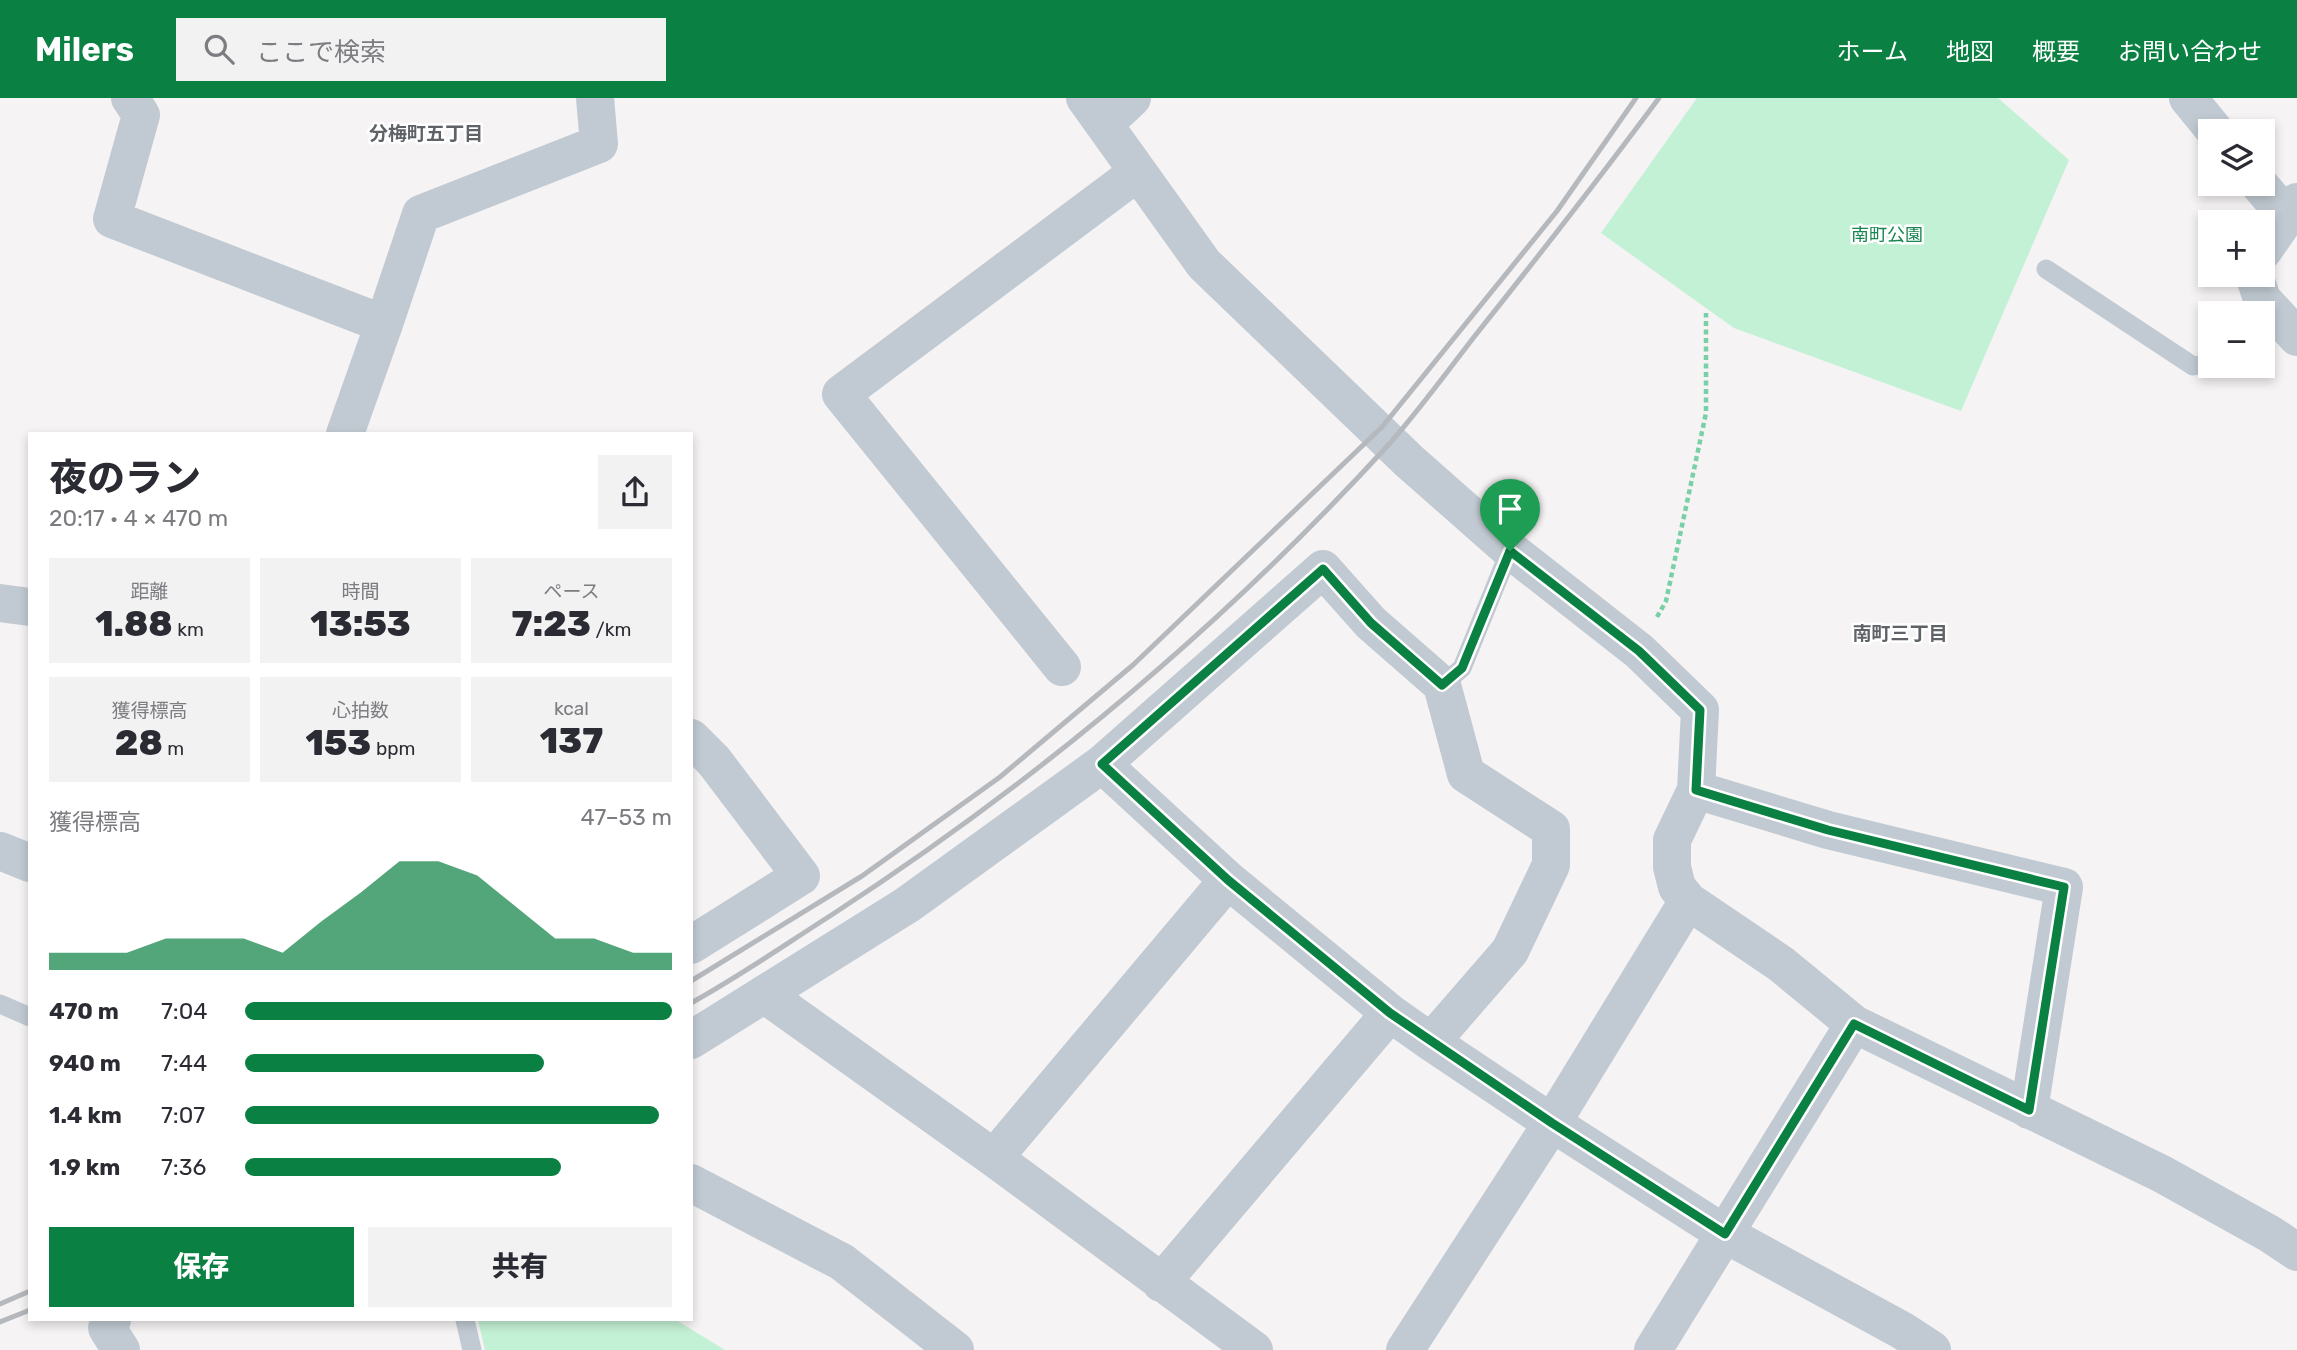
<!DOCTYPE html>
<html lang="ja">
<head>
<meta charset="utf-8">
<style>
	:root { --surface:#fff; --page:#f2f2f3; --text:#2b2b33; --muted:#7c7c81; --accent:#0b8043 }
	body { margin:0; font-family:Rubik,"Noto Sans JP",sans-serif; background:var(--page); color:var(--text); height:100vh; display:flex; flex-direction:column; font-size:26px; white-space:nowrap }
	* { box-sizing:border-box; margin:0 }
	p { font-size:23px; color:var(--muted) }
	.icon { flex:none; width:38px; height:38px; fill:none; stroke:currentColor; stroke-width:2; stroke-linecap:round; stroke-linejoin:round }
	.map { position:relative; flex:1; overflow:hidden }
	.side { position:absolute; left:28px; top:334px; width:665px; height:889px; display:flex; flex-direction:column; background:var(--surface); border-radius:0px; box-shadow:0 4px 10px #0003 }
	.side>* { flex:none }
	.buttons { position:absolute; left:2198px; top:21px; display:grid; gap:14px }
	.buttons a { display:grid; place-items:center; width:77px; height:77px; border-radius:0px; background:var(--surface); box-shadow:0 4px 10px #0003; font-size:35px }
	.pin { position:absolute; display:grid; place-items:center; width:60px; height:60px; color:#fff; margin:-72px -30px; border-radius:50% 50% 50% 0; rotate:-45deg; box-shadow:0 0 7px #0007 }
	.pin .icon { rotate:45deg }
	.round { display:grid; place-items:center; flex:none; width:74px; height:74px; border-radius:0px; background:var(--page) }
	.overview { display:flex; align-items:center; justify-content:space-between; height:119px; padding:0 21px }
	h1 { font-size:38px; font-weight:800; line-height:52px }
	.stats { display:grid; grid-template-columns:repeat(3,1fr); gap:10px; height:119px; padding:7px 21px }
	.stats div { display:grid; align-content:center; border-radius:0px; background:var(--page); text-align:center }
	.stats b { font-size:35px; font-weight:800 }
	.stats small { font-size:19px; font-weight:400 }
	.stats p { font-size:19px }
	.chart { height:196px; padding:14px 21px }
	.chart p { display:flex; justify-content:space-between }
	.chart svg { width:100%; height:126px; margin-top:7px; fill:var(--accent); opacity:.7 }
	.primary-button { display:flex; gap:14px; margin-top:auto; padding:14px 21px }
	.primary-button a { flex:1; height:80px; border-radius:0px; background:var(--accent); color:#fff; font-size:28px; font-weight:800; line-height:80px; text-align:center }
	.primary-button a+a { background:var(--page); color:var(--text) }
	ul { padding:0 21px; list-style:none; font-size:23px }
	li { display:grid; grid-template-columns:112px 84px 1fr; align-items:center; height:52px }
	li i { height:18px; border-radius:9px; background:var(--accent) }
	header { display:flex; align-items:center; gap:42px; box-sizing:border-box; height:98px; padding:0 35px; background:var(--accent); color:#fff }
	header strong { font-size:33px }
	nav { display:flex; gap:38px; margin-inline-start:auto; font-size:24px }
	.search { width:490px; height:63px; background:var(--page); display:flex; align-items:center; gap:18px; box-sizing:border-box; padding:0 24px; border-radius:0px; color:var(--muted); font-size:26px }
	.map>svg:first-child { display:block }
	.green { fill:#c3f1d5 }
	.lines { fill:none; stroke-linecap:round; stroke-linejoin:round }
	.path { stroke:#7ad0a6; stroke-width:4.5; stroke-dasharray:5 3.5; stroke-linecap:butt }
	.service { stroke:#c1cad2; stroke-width:19 }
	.minor { stroke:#c1cad2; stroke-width:38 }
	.rail { stroke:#b5b8bd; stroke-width:5 }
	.route-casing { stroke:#fff; stroke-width:14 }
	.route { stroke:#0b8043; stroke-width:9 }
	.labels { text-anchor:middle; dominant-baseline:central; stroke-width:5; stroke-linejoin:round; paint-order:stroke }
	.park-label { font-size:18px; fill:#17864f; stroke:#fff }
	.neighbourhood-label { font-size:19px; font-weight:bold; fill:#5f6368; stroke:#fff }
</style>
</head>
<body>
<header>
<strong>Milers</strong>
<div class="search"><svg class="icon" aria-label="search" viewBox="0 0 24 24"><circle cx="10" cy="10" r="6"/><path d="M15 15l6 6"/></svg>ここで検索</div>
<nav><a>ホーム</a><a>地図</a><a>概要</a><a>お問い合わせ</a></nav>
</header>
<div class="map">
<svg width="2297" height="1252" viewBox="0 0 2297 1252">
	<rect width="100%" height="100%" fill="#f5f3f3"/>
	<path class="green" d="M1697,0h301l71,62 -108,251 -227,-83 -133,-95z
		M478,1222h198l49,30h-240z"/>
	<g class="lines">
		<path class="path" d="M1657,519l9,-16 40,-188v-100"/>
		<path class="service" d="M2046,171l147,97 17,-3
			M1442,587l20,-17 48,-118
			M0,906l30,13
			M465,1222l7,30"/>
		<path class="minor" d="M130,0l11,17 -29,104 272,105 -39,110
			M1085,0l119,166 205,197 101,89 129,101 61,59 -4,80 -24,50v27l5,20 11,14 93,63 73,60 308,150 108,60 27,18
			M2188,0l27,33
			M1104,26l28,-26
			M2259,86l28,33
			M2263,153l34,-49
			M2254,177l8,24 35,38
			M384,226l37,-110 178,-70 -4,-46
			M0,505l30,4
			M1062,569l-221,-273 297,-222
			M691,640l23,23 87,115 -110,69
			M1102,666l126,116 162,133 41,29 121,81 173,111 178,97 29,19
			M1696,692l132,40 236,57 -35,223
			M0,753l30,12
			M764,896l230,164 260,192
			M691,942l216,-135 195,-141 221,-195 48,54 71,62 24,89 85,55v36l-41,86 -79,91
			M994,1060l234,-278
			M691,1085l151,79 113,88
			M1161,1185l229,-270
			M112,1222l-5,8 14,22
			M1405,1252l147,-227 136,-222
			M1653,1252l201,-326"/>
		<path class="rail" d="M691,883l171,-105 138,-99 133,-112 249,-238 175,-216 79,-113
			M691,905c49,-27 95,-59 142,-89 204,-133 394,-292 558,-472 29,-33 56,-70 83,-105 63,-79 125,-158 185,-239
			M0,1206l30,-13
			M0,1224l30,-12"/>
	</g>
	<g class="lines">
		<defs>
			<path id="route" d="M1510,453l129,100 61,59 -4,80 132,40 236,57 -35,223 -175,-86 -129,210 -173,-111 -162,-110 -162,-133 -126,-116 221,-195 48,54 71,62 20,-17z"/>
		</defs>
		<use href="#route" class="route-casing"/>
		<use href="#route" class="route"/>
	</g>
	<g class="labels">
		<g class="park-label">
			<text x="1887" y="137">南町公園</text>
		</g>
		<g class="neighbourhood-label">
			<text x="426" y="35">分梅町五丁目</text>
			<text x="1900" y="535">南町三丁目</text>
		</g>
	</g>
</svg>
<div class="buttons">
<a><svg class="icon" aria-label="layers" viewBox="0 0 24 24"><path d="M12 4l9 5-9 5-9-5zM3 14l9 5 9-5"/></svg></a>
<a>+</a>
<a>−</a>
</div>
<div class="pin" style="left:1510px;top:453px;background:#1e9e55"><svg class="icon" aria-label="arrive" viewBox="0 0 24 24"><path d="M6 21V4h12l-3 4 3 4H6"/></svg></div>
<section class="side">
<div class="overview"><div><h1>夜のラン</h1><p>20:17 · 4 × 470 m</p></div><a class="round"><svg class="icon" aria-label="share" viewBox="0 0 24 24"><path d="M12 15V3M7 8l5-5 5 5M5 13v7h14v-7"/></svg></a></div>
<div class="stats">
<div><p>距離</p><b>1.88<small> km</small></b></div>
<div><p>時間</p><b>13:53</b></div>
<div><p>ペース</p><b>7:23<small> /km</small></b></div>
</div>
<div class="stats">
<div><p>獲得標高</p><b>28<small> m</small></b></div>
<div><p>心拍数</p><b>153<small> bpm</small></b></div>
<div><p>kcal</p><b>137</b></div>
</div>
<div class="chart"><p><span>獲得標高</span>47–53 m</p>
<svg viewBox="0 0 160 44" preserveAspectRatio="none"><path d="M0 44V38L10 38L20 38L30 33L40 33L50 33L60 38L70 27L80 17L90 6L100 6L110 11L120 22L130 33L140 33L150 38L160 38V44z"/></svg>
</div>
<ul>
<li><b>470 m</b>7:04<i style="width:100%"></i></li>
<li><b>940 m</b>7:44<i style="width:70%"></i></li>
<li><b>1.4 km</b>7:07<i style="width:97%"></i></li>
<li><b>1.9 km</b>7:36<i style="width:74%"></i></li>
</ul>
<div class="primary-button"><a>保存</a><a>共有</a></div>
</section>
</div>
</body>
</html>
